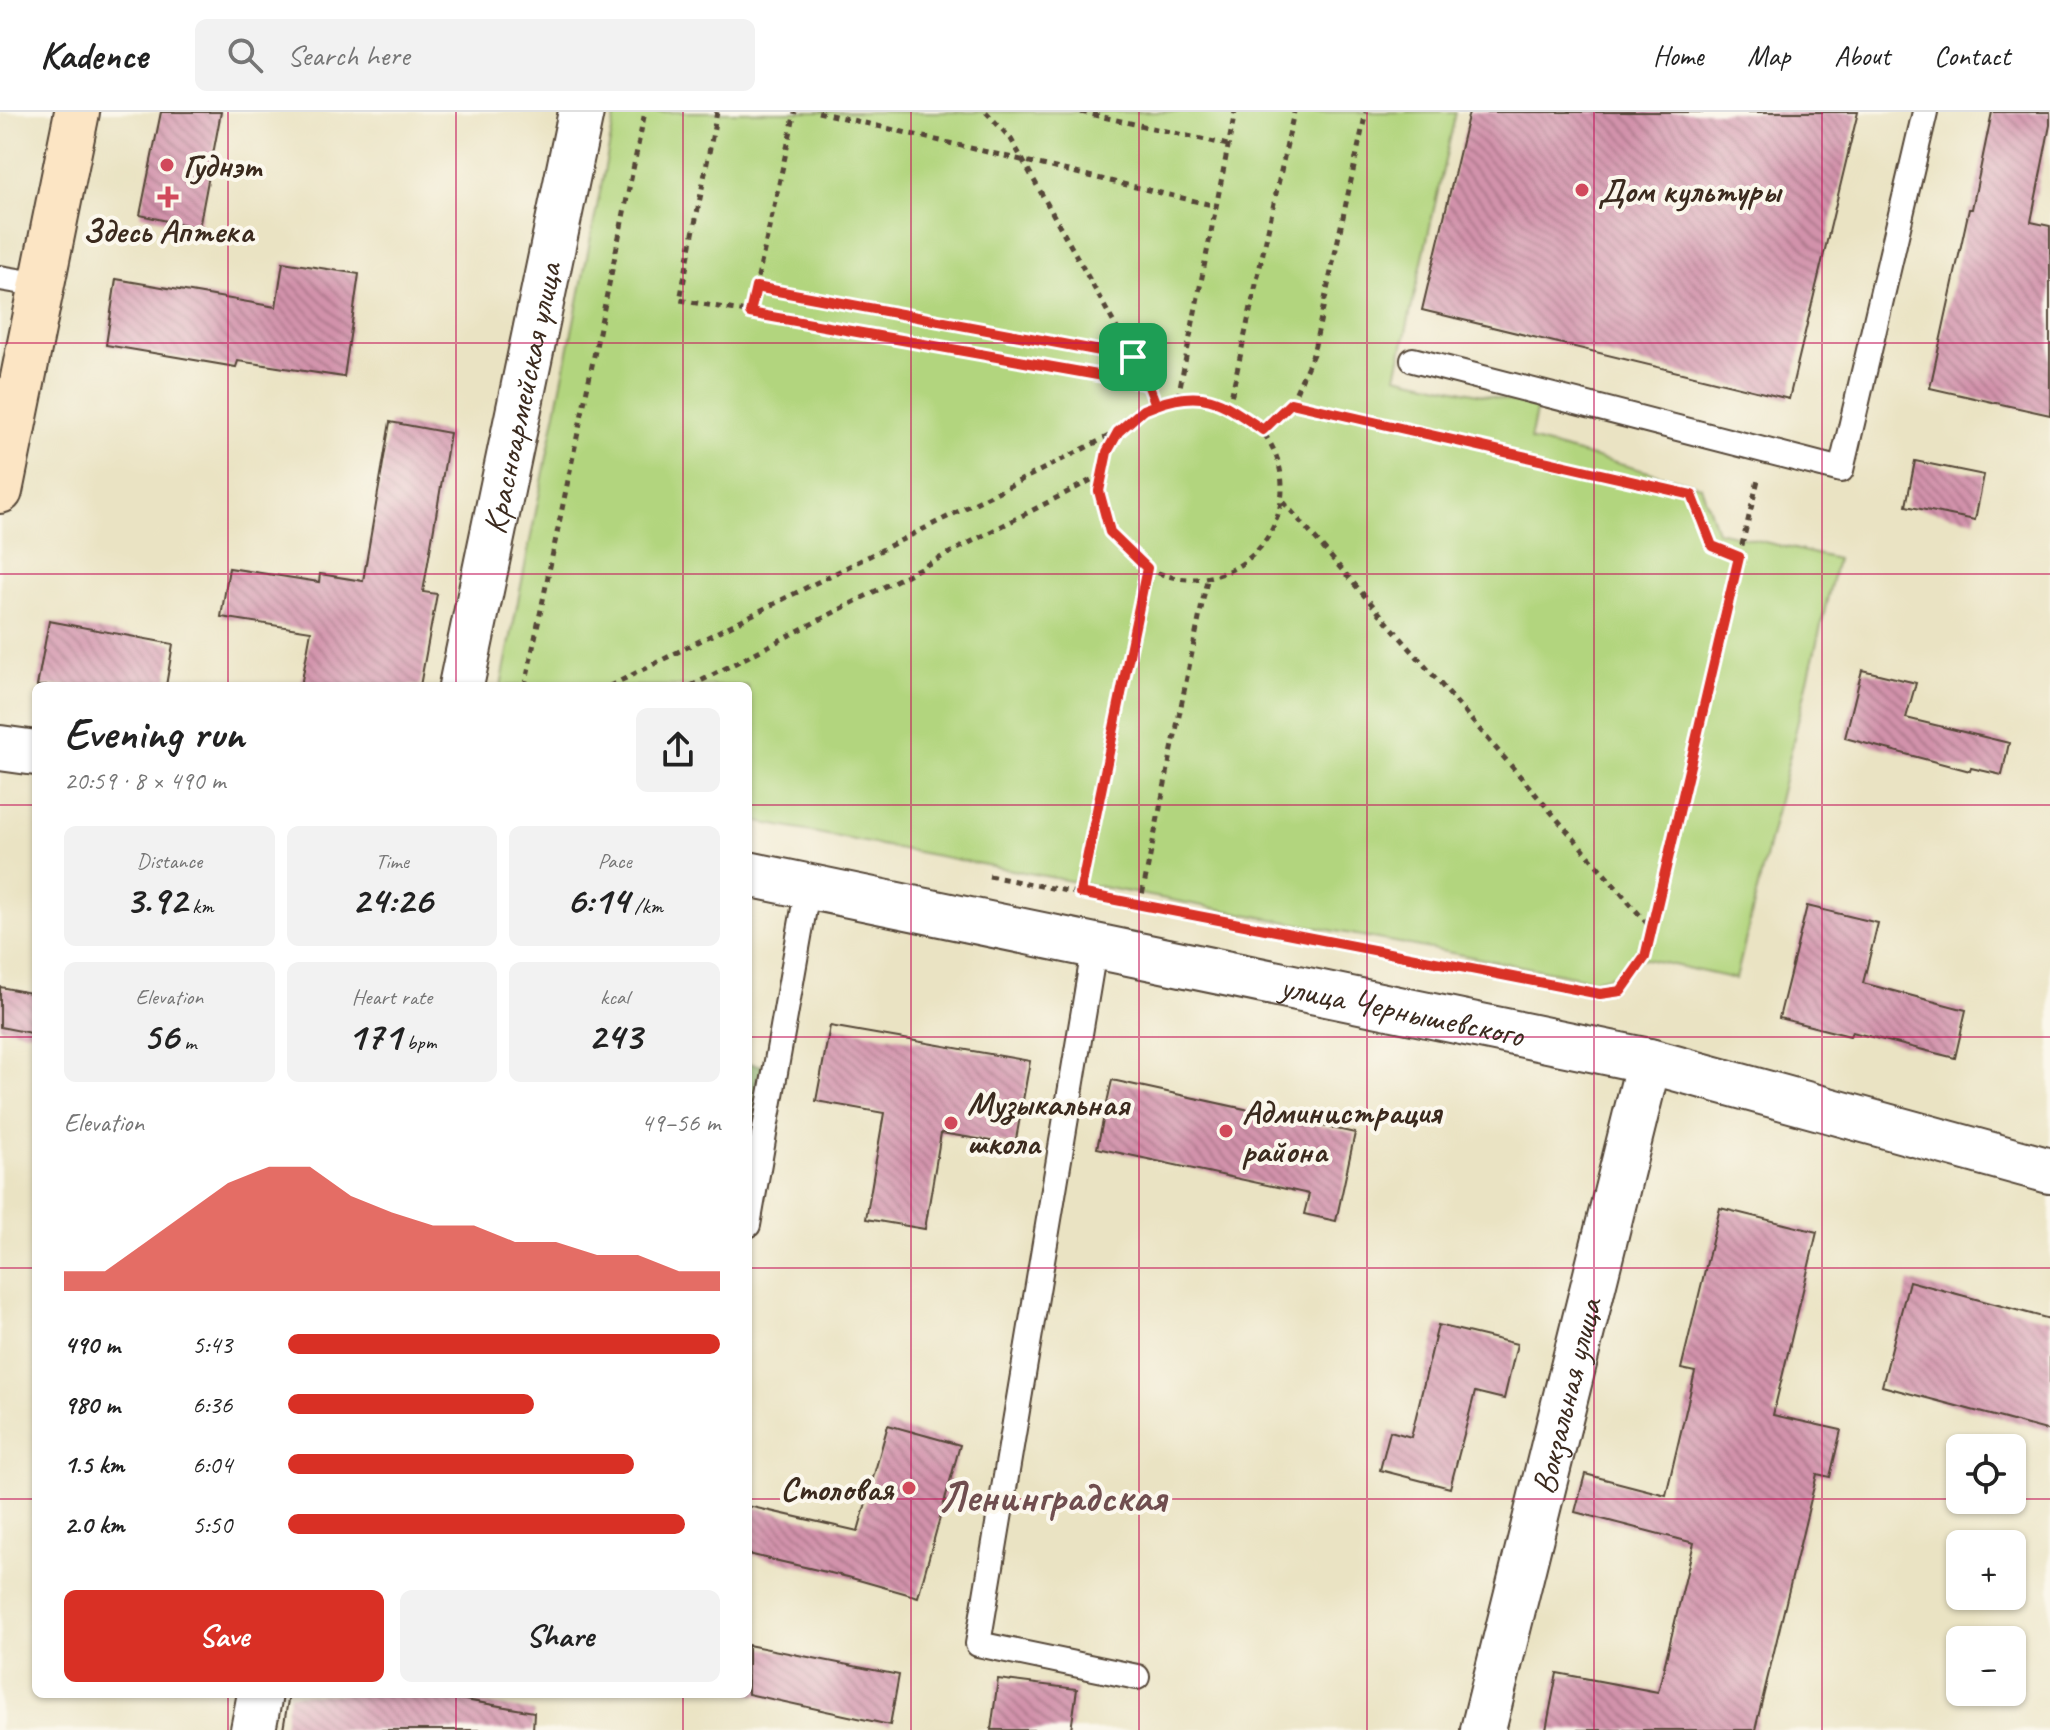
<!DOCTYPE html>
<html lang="en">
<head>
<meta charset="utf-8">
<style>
	:root { --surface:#fff; --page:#f2f2f2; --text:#222; --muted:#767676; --line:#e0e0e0; --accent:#d93025 }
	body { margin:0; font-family:Caveat,sans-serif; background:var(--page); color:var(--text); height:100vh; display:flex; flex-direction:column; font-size:30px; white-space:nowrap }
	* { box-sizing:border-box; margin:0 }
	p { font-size:26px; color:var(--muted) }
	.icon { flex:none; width:44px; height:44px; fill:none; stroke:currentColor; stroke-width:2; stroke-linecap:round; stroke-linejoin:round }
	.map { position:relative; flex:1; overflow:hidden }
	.details { position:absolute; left:32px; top:570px; width:720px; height:1016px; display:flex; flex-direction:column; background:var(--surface); border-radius:12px; box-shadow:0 2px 6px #0004 }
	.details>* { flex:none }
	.controls { position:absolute; left:1946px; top:1322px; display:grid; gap:16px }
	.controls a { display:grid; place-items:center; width:80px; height:80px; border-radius:12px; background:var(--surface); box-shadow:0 2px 6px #0004; font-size:40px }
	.pin { position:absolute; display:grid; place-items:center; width:68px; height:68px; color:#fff; margin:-34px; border-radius:16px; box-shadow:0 4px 12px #0006 }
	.round { display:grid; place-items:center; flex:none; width:84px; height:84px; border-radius:12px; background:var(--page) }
	.headline { display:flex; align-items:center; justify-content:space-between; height:136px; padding:0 32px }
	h1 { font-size:44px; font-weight:700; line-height:60px }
	.figures { display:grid; grid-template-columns:repeat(3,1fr); gap:12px; height:136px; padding:8px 32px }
	.figures div { display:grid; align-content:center; border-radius:12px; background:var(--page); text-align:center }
	.figures b { font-size:40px; font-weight:700 }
	.figures small { font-size:22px; font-weight:400 }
	.figures p { font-size:22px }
	.chart { height:224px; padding:16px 32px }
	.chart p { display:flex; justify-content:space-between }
	.chart svg { width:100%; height:144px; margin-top:8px; fill:var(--accent); opacity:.7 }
	.primary-button { display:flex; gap:16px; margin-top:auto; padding:16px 32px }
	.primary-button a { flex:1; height:92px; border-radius:12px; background:var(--accent); color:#fff; font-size:32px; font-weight:700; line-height:92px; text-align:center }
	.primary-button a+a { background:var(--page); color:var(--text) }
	ul { padding:0 32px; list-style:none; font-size:26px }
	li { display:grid; grid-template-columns:128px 96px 1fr; align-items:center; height:60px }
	li i { height:20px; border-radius:10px; background:var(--accent) }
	header { display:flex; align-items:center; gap:48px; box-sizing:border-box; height:112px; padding:0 40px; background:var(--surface); border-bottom:2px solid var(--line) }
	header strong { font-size:38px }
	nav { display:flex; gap:44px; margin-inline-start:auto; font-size:28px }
	.search { width:560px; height:72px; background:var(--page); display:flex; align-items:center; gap:20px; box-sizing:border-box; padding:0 28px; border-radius:12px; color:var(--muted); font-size:30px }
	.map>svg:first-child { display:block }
	.forest { fill:url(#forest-firs); stroke:#647046; stroke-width:2 }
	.park { fill:#b2d57e; stroke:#76804e; stroke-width:2 }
	.building { fill:url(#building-back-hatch) }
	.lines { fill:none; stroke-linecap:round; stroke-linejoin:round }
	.lane-casing { stroke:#554637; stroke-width:28 }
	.street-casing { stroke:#554637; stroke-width:48 }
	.secondary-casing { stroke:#554637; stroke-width:48 }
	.path { stroke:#554637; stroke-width:5; stroke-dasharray:6 6; stroke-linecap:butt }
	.lane { stroke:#fff; stroke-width:24 }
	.street { stroke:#fff; stroke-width:44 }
	.secondary { stroke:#fce5c4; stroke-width:44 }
	.route-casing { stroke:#fff; stroke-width:16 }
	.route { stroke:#d93025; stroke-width:10 }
	.grid { fill:none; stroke:#c2185b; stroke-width:2; stroke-opacity:0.55 }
	.poi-dot { fill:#d1495b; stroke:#fbf7ec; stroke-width:3 }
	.labels { text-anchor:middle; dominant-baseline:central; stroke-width:8; stroke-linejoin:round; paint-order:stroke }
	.poi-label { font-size:34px; font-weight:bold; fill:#3b2a1e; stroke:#fbf7ec; text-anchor:start }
	.street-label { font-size:34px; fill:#3b2a1e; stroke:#fbf7ec }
	.district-label { font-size:42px; font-weight:bold; fill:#704e4f; stroke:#fbf7ec }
</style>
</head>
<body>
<header>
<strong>Kadence</strong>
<div class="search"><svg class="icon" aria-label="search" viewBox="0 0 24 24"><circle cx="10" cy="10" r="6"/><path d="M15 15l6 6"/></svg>Search here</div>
<nav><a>Home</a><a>Map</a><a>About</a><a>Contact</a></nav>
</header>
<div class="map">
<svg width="2050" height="1618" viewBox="0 0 2050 1618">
	<defs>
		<pattern id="forest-firs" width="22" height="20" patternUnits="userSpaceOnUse" patternTransform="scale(2)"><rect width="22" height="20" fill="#8db66d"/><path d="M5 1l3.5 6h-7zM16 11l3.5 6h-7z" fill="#749459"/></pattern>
		<pattern id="building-back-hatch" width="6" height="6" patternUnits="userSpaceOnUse" patternTransform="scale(2)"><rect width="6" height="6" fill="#d292ab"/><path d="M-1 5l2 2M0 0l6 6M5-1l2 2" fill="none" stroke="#ac778b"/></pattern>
	</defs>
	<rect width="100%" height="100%" fill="#fbf7ec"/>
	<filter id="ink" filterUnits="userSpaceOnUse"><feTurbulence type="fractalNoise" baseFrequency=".0125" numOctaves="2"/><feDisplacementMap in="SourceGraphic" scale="16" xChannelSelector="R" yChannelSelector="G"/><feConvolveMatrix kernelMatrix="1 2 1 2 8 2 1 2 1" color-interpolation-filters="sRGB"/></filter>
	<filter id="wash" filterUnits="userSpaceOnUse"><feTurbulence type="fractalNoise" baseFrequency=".006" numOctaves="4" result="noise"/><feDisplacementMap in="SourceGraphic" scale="32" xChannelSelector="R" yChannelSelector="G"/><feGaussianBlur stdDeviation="1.8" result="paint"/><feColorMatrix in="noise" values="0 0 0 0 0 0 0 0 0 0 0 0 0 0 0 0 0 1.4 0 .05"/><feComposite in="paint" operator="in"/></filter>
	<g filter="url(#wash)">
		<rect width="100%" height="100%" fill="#eae3c3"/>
		<path class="forest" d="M748,951l21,4 -21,112z"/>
		<path class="park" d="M616,0h840l-60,264 141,31 -7,33 171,46 16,45 120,28 -101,420 -103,-23 -19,19 -20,5 -846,-160v-134h-247z"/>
		<g id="blocks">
			<path class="building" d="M161,0h60l-22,116 -59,-13z
				M1469,0h389l-69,287 -367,-89z
				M1992,0h58v13l-19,97 19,4v189l-120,-27 39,-179h3z
				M283,150l76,12 -15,103 -106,-16 -2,6 -130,-22 10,-66 160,28z
				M390,310l60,11 -27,159 14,2 -17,92h-119l10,-55 -90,-14 8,-49 90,14 1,-8 43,7z
				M1915,349l69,14 -9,45 -69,-14z
				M49,509l124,23 -7,42h-129z
				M1862,558l54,13 -10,35 103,25 -7,32 -31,-7 -1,3 -125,-33z
				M1807,794l71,17 -15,60 103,27 -11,48 -103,-26 -2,4 -71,-18z
				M0,875l36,7v40l-36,-7z
				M830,914l200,35 -15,84 -74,-12 -16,96 -59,-10 18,-106 -68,-12z
				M1112,968l243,53 -19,88 -32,-7 5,-20 -212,-46z
				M1720,1096l97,24 -44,183 68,15 -11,47 -13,-3 -62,256h-209l11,-57 101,19 36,-149 -119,-31 10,-38 81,21 29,-123 -14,-3z
				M1909,1169l141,38v112l-168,-45z
				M1438,1213l79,19 -13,55 -29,-7 -25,96 -70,-18 10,-39 21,6z
				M888,1313l72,20 -42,152 -70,-20 -100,-23v-48l110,25z
				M748,1533l151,30 -9,50 -142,-31z
				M998,1567l79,10 -6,41h-80z
				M289,1582h142l103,18 -1,18h-250z"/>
		</g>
	</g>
	<g filter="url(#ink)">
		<use href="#blocks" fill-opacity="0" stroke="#554637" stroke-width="2"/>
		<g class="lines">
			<defs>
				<path id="lane" d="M0,166l42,7
					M1413,248l428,110 84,-358
					M1095,832l-117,700 159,33
					M748,1113l60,-339"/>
				<g id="street">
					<path id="s1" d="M461,574l120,-574"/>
					<path d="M0,636l36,5"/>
					<path id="s2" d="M748,762l901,187 401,110"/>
					<path d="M253,1618l7,-36"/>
					<path id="s3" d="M1483,1618l166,-669"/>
				</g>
				<path id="secondary" d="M0,379l77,-379"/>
			</defs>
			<use href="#lane" class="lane-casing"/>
			<use href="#street" class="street-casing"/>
			<use href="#secondary" class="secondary-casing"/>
			<path class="path" d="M717,0l-37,188 468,84
				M818,0l398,94
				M986,0l25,27 137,245 8,21
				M1081,0l147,33
				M756,175l377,70
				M750,201l45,-201
				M1178,285l57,-285
				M1100 376a91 91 0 1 1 182 0a91 91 0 1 1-182 0Z
				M1291,291l22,-49 53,-242
				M1229,295l65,-295
				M1263,318l28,-27 401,92 20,51 27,11 -88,370
				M1739,445l19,-77
				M525,574l120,-574
				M610,574l507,-254
				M691,574l410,-211
				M989,764l611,118 21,-3 24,-34 6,-29 -370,-429
				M1080,781l67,-325
				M1140,793l67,-325"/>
			<use href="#lane" class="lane"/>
			<use href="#street" class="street"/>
			<use href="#secondary" class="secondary"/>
		</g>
	</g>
	<g class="lines" filter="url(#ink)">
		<defs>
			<path id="route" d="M1133,245l-377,-70 -6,26 398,71 8,21 -13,5 -25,22 -11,20 -8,39 11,41 37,36 -67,325 520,101 21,-3 24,-34 94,-400 -27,-11 -20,-51 -401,-92 -28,27c-40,-27 -58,-43 -107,-25l-8,-21 -15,-27"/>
		</defs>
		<use href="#route" class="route-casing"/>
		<use href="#route" class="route"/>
	</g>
	<path class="grid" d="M228,0v574M456,0v574M683,0v574M911,0v1618M1139,0v1618M1367,0v1618M1594,0v1618M1822,0v1618M0,231h2050M0,462h2050M0,693h36M748,693h1302M0,925h36M748,925h1302M0,1156h36M748,1156h1302M0,1387h36M748,1387h1212M2012,1387h38M228,1582v36M456,1582v36M683,1582v36"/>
	<g class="poi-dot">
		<circle cx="167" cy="53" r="8"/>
		<circle cx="1582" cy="78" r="8"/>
		<path d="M164 73h8v8h8v8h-8v8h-8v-8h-8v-8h8z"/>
		<circle cx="951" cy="1011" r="8"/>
		<circle cx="1226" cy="1019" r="8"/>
		<circle cx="909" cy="1376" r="8"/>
	</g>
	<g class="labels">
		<g class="poi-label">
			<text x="183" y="53">Гуднэт</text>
			<text x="1598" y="78">Дом культуры</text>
			<text x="168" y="118" text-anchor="middle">Здесь Аптека</text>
			<text x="967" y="991">Музыкальная<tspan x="967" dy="39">школа</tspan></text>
			<text x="1242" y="999">Администрация<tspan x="1242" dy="39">района</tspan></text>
			<text x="893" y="1376" text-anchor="end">Столовая</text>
		</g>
		<g class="street-label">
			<text stroke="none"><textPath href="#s1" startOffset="294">Красноармейская улица</textPath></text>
			<text stroke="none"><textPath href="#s2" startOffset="668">улица Чернышевского</textPath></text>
			<text stroke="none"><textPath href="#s3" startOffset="344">Вокзальная улица</textPath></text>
		</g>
		<g class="district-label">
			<text x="1052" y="1385">Ленинградская</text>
		</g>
	</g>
</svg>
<div class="controls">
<a><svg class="icon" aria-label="locate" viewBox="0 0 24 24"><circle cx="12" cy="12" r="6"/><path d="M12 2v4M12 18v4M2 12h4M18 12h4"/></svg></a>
<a>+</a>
<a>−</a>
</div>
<div class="pin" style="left:1133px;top:245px;background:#1e9e55"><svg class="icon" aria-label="arrive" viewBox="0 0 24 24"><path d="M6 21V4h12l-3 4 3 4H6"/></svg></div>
<section class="details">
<div class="headline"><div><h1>Evening run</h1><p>20:59 · 8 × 490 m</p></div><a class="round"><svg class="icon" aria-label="share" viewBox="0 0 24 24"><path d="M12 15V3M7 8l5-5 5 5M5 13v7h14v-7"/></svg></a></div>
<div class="figures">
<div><p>Distance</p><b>3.92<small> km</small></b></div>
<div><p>Time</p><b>24:26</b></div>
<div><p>Pace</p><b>6:14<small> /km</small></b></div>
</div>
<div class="figures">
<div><p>Elevation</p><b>56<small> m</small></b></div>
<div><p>Heart rate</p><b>171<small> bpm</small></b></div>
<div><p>kcal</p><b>243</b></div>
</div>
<div class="chart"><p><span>Elevation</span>49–56 m</p>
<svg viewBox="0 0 160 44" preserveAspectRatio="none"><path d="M0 44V38L10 38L20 29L30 20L40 11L50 6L60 6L70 15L80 20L90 24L100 24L110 29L120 29L130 33L140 33L150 38L160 38V44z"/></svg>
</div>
<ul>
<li><b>490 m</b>5:43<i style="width:100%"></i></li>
<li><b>980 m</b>6:36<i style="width:57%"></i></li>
<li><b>1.5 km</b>6:04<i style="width:80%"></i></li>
<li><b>2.0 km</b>5:50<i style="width:92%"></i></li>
</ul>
<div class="primary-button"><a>Save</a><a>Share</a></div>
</section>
</div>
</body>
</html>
